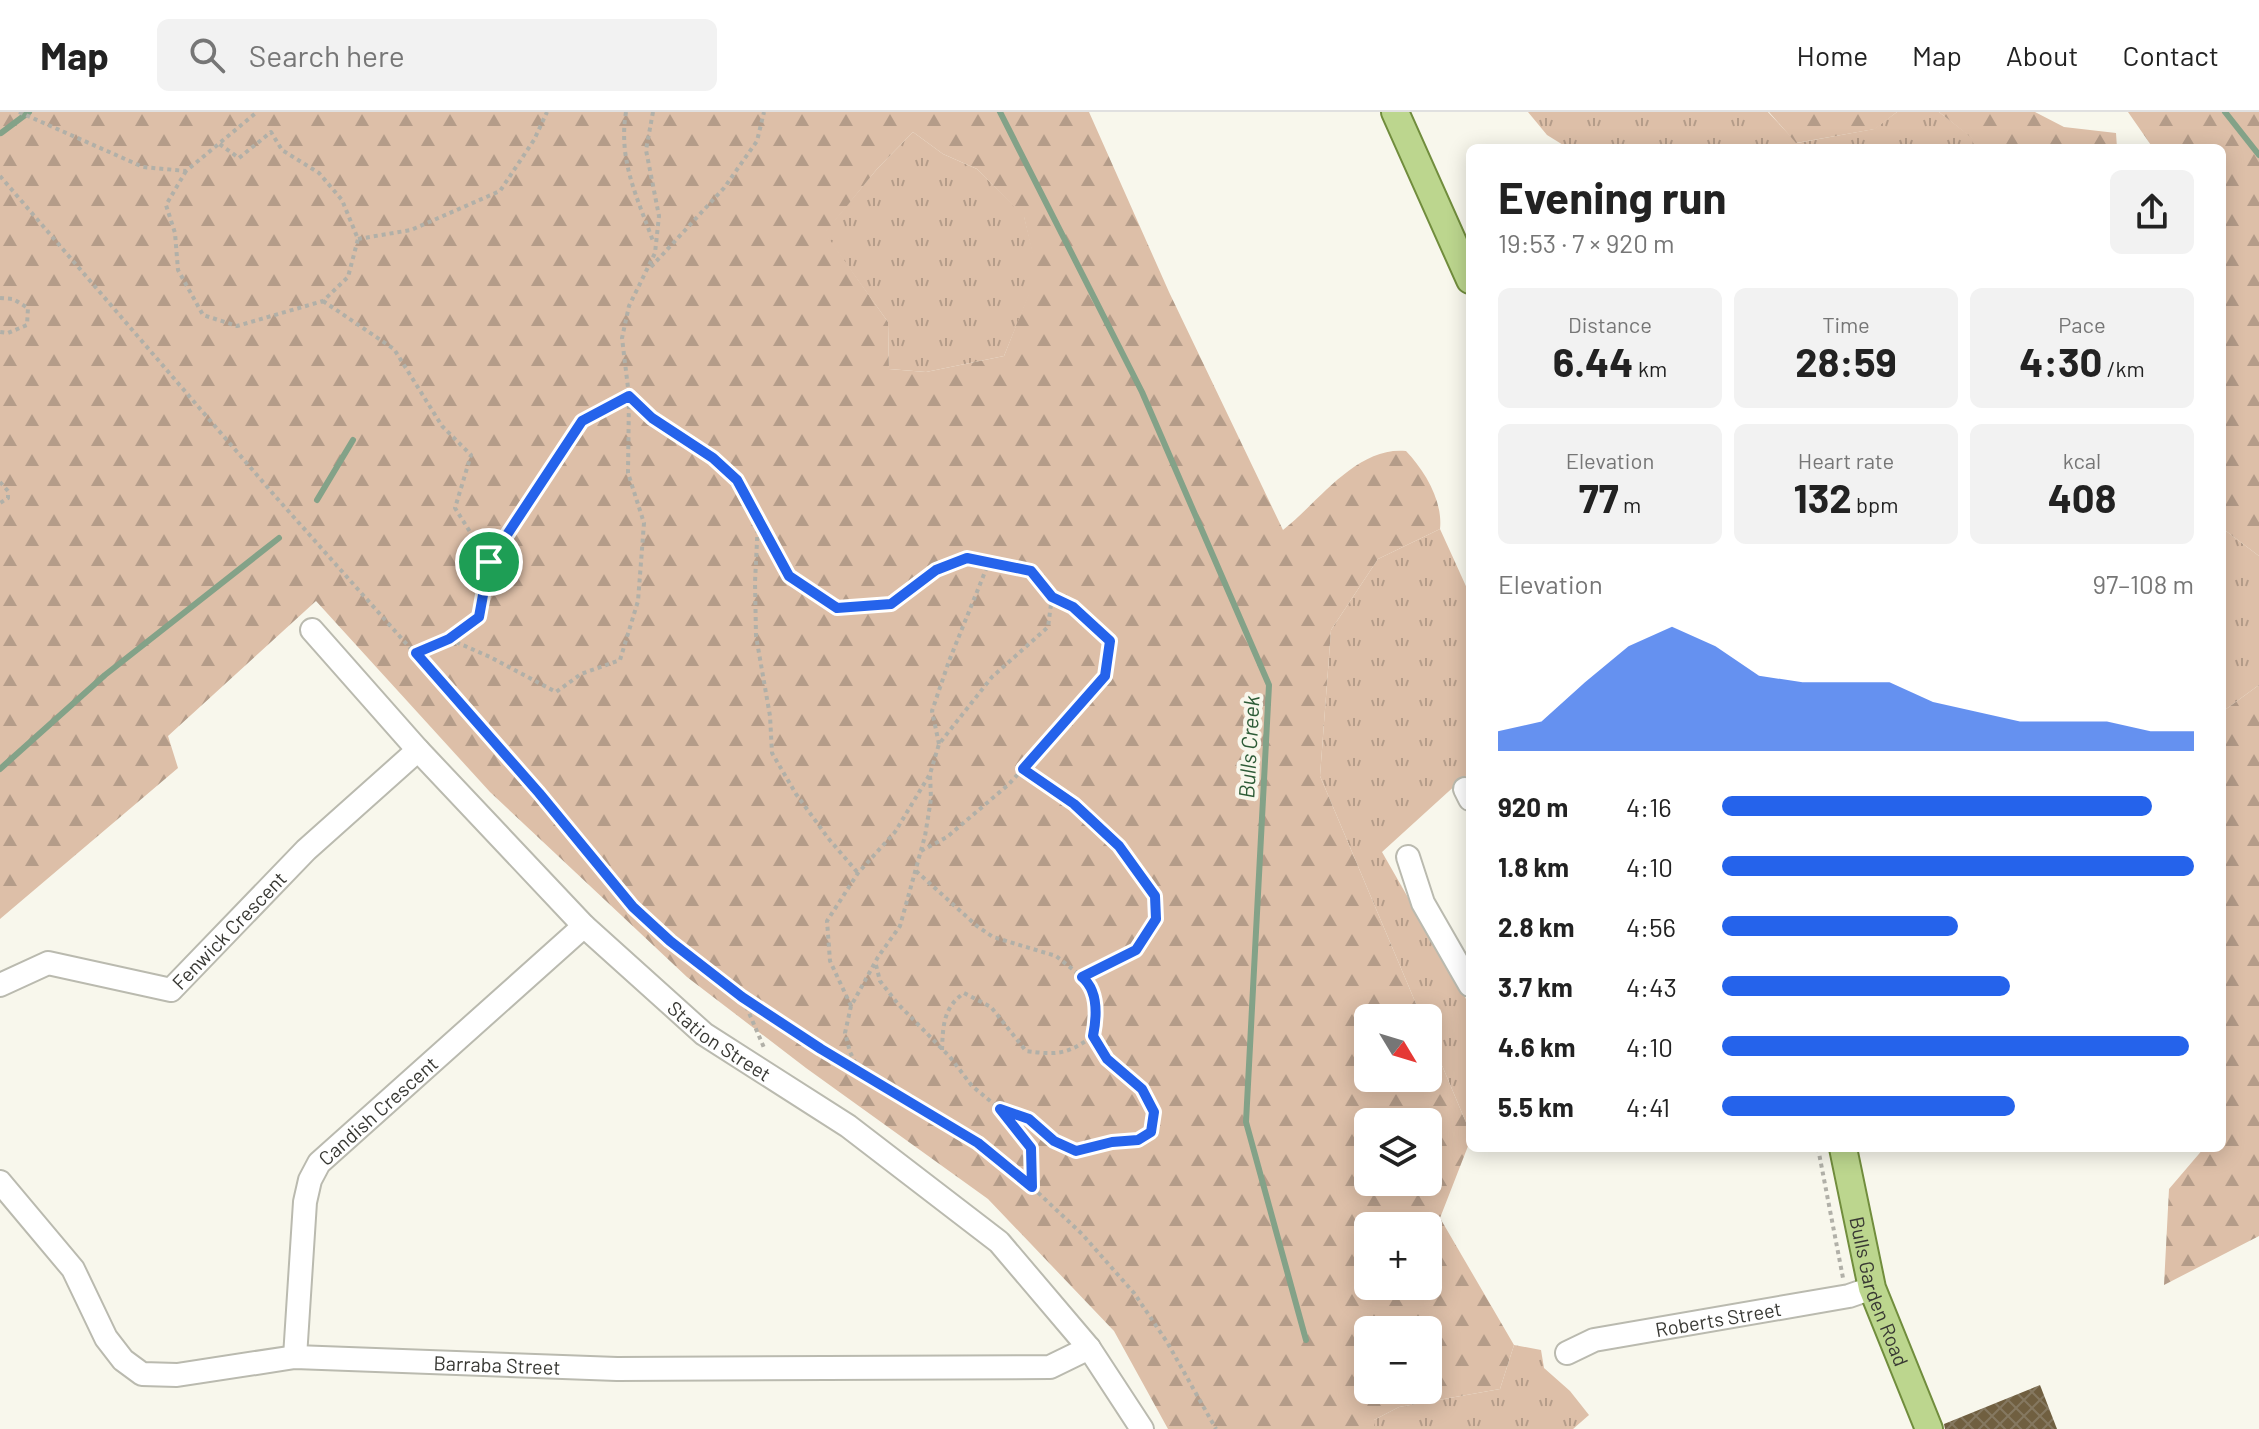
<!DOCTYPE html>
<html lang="en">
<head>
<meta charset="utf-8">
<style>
	:root { --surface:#fff; --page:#f2f2f2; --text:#222; --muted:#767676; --line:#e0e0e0; --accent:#2563eb }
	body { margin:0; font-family:Barlow,sans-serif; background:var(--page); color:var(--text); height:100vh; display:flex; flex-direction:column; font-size:30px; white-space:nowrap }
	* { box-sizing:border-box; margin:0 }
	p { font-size:26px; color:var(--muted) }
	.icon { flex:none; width:44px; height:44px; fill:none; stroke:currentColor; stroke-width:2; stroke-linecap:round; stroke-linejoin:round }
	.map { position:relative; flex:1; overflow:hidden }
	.panel { position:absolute; left:1466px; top:32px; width:760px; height:1008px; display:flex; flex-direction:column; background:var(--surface); border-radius:12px; box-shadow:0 4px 20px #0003 }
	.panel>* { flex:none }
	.needle { width:52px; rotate:128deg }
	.buttons { position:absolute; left:1354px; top:892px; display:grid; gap:16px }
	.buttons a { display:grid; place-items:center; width:88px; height:88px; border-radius:12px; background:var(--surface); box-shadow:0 4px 20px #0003; font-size:40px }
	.pin { position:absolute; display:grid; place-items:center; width:68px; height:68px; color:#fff; margin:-34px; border:4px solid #fff; border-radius:50%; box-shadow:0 2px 8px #0007 }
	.round { display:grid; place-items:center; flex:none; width:84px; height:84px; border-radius:12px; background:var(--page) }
	.summary { display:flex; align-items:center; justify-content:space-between; height:136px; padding:0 32px }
	h1 { font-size:44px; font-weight:700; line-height:60px }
	.metrics { display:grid; grid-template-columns:repeat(3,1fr); gap:12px; height:136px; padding:8px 32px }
	.metrics div { display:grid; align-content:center; border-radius:12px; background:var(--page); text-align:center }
	.metrics b { font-size:40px; font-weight:700 }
	.metrics small { font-size:22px; font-weight:400 }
	.metrics p { font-size:22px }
	.chart { height:224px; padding:16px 32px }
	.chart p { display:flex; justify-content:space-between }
	.chart svg { width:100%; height:144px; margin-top:8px; fill:var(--accent); opacity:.7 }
	ul { padding:0 32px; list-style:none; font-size:26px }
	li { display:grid; grid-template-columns:128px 96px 1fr; align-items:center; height:60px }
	li i { height:20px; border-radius:10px; background:var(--accent) }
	header { display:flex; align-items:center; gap:48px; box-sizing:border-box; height:112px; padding:0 40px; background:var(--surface); border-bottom:2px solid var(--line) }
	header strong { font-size:38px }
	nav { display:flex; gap:44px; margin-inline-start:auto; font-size:28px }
	.search { width:560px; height:72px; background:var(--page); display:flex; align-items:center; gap:20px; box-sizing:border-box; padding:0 28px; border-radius:12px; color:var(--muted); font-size:30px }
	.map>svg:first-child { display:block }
	.grass { fill:url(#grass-tufts) }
	.forest { fill:url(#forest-firs); fill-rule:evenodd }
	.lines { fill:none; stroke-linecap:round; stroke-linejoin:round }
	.stream { stroke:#83a288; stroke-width:6 }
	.building { fill:url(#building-cross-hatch) }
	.minor-casing { stroke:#babaaf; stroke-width:26 }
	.major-casing { stroke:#718d3d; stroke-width:30 }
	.path { stroke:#b1b0a8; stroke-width:4; stroke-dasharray:4 4; stroke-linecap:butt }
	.minor { stroke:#fff; stroke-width:22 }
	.major { stroke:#bcd68e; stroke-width:26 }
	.route-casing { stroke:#fff; stroke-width:16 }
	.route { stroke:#2563eb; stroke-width:10 }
	.labels { text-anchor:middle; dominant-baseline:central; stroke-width:8; stroke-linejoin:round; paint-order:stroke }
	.street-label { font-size:20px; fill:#383833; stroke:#f8f7ec }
	.water-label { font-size:22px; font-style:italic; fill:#2c5b36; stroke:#f8f7ec }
</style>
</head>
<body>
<header>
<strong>Map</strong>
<div class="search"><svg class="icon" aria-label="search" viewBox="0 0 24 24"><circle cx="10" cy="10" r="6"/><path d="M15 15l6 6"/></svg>Search here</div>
<nav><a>Home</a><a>Map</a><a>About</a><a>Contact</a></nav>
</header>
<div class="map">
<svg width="2259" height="1317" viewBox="0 0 2259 1317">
	<defs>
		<pattern id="grass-tufts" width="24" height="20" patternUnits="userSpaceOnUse" patternTransform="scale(2)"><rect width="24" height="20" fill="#ddbfa8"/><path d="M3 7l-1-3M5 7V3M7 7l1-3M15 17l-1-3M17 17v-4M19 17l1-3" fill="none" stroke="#b49c89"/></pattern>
		<pattern id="forest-firs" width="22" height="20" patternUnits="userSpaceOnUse" patternTransform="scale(2)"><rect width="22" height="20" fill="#ddbfa8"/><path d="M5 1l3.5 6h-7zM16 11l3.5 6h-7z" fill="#b49c89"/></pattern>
		<pattern id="building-cross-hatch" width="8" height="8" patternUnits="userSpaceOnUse" patternTransform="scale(2)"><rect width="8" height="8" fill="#705f40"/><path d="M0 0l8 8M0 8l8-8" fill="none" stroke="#857860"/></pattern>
	</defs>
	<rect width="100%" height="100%" fill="#f8f7ec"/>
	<path class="grass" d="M1528,0h240l29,31 77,-14 23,-17h42l35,27 -2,9h-404l-21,-13z
		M913,20l30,22 34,15 47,47 14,57 -34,83 -78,16 -37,-3 -1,-47 -64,-89 53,-64z
		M2222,416l37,28v129l-37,27z
		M1440,417l30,66v177l-88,80 88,154v126l-42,-100v-14h-6l-102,-242 11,-146 47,-71z
		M1514,1233l27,5 3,18 26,23 19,24 -16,14h-199v-9l25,-13 101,-18z"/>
	<path class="forest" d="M0,0h1089l80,180 114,238c35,-27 73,-84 123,-79 19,20 37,50 34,78l-62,30 -47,71 -11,146 102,242h-54v60h60v-46l42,100v9l-30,77 74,127 -14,44 -101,18 -25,13v9h-206l-54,-98 -126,-132 -182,-131 -119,-91 -197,-185 -174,-191 -148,135 10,32 -178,151zM913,20l30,22 34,15 47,48 13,56 -33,83 -78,16 -37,-3 -1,-47 -63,-89 52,-64zM1368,1010h60v60h-60zM1428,1114v60h-60v-60zM1428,1218v60h-60v-60z
		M1769,0h128l-22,17 -79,14z
		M1939,0h96l29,15 52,6 1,15h-145l1,-9z
		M2128,0h131v444l-37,-28v-380h-69z
		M2259,573v551l-95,49 5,-96 35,-41h18v-371l3,-1 -3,-64z"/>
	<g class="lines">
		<path class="stream" d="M1000,0l142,280 127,293 -23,437 60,218
			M2225,0l34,43
			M1,21l28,-21
			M317,388l36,-60
			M0,657l105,-94 174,-137"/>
	</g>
	<path class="building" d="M2040,1273l17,44h-112l-1,-5z"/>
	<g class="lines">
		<defs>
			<g id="minor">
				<path id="s1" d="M312,518l106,120 166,176 120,108 144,92 151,116 90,106 53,81"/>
				<path d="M1465,677l5,10"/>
				<path d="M1408,745l15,46 47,82"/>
				<path id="s2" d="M0,873l48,-22 123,27 135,-140 112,-100"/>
				<path id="s3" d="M0,1070l73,87 33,69 17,22 19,14 35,1 118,-18 322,12 433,-2 39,-19"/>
				<path id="s4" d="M1567,1241l27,-13 255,-44 23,-8"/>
				<path id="s5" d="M295,1245l10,-155 5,-22 9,-17 265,-237"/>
			</g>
			<g id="major">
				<path d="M1395,0l75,168"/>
				<path id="s6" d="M1843,1036l29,140 57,141"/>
			</g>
		</defs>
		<use href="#minor" class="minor-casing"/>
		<use href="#major" class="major-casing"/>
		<path class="path" d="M19,0l124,55 43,4 71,-59
			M626,0c-8,48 11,85 27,129
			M653,0l-7,38 13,66 -4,37 -26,53 -7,32 7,58 23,22 61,40 24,22 52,96 48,32 54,-4 45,-34 31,-12 64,13 21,26 -4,30 -56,50 -53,67 -9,30 1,25 -6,37 -25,90 -22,31 -27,49 -6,27 5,19 10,20
			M186,59l-20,34 9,28 3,37 25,45 34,11 86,-25 25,-24 10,-38 -16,-39 -23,-27 -37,-23 -11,-18 -32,26 -21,-15
			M0,64l275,320 264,297 94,114 37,34 72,56 118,76 118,70 54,44 50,47 52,59 33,49 49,87
			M358,127l53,-9 89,-39 34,-51 13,-28
			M651,155l73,-79 33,-47 7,-29
			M0,186l13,1 15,9 -1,17 -19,8 -8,-1
			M323,189l71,48 48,77 29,29 -16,53 34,54 -10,55 -30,22 -33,14
			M0,370l8,9v7l-8,5
			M758,409l-3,61 1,54 14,80 2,37 24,41 32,44 30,35
			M449,527l41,18 66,35 25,-18 39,-14 18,-59 6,-78 -16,-50 1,-77 -47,25 -93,141
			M939,632l-7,-33 17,-50 40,-99
			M1023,657c36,25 140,99 133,148 -1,5 -6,11 -9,16 -17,25 -38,32 -65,44
			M921,739l26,-14 61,-52 61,-66 36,-43 5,-35 -37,-34 -21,-10
			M916,759l61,55 16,11 63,19 34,27 7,29 -4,24 14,23 35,30 12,23 -3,20 -13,8 -26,2 -36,9 -22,-10 -25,-22 -29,-10
			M876,853l4,16 18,23 52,53 22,29 28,23 31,39 1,39
			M743,887l22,51
			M851,894l-21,-45 -3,-40 31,-48 37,-41 35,-58
			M942,938c1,-24 1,-42 22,-57l27,14 35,44c30,4 41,4 67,-15
			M1818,1036l25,130"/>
		<use href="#minor" class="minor"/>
		<use href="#major" class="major"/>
	</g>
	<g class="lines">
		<defs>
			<path id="route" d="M629,284l23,22 61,40 24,22 52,96 48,32 54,-4 45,-34 31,-12 64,13 21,26 21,10 37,34 -5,35 -82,93 51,35 45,42 36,50 1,23 -20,31 -54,27c17,14 15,39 11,59l14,23 35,30 12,23 -3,20 -13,8 -26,2 -36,9 -22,-10 -25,-22 -29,-10 31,39 1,39 -54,-44 -157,-94 -79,-52 -72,-56 -37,-34 -94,-114 -123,-140 33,-14 30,-22 10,-55 93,-141z"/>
		</defs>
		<use href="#route" class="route-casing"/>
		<use href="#route" class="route"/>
	</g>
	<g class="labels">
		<g class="street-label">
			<text stroke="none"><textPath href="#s2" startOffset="262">Fenwick Crescent</textPath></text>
			<text stroke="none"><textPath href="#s1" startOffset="580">Station Street</textPath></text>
			<text stroke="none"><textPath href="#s5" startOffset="276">Candish Crescent</textPath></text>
			<text stroke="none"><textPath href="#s6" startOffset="148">Bulls Garden Road</textPath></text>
			<text stroke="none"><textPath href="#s4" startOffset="156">Roberts Street</textPath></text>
			<text stroke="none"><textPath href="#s3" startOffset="598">Barraba Street</textPath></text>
		</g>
		<g class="water-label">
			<text transform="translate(1248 635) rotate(-87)">Bulls Creek</text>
		</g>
	</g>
</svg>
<div class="buttons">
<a><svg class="needle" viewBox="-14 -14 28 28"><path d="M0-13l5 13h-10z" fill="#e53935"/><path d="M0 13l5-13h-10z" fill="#767676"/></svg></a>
<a><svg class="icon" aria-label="layers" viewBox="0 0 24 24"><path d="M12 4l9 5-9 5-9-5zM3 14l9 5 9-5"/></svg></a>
<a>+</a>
<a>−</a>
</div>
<div class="pin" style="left:489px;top:450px;background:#1e9e55"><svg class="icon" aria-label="arrive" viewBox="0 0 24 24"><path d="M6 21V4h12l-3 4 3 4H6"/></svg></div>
<section class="panel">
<div class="summary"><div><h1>Evening run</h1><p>19:53 · 7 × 920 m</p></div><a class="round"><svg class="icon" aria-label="share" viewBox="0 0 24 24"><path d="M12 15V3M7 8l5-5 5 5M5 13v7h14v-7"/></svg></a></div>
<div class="metrics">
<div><p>Distance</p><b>6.44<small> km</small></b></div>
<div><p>Time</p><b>28:59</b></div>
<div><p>Pace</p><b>4:30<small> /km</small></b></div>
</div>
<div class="metrics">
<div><p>Elevation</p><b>77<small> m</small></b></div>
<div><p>Heart rate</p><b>132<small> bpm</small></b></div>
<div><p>kcal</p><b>408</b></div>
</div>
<div class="chart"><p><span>Elevation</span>97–108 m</p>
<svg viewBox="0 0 160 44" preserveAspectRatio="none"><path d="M0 44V38L10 35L20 23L30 12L40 6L50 12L60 21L70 23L80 23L90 23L100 29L110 32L120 35L130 35L140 35L150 38L160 38V44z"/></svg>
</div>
<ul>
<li><b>920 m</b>4:16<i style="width:91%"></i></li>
<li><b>1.8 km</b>4:10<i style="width:100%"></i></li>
<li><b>2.8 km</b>4:56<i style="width:50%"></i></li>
<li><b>3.7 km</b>4:43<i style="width:61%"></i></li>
<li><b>4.6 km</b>4:10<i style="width:99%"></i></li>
<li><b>5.5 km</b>4:41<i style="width:62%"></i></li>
</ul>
</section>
</div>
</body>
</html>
